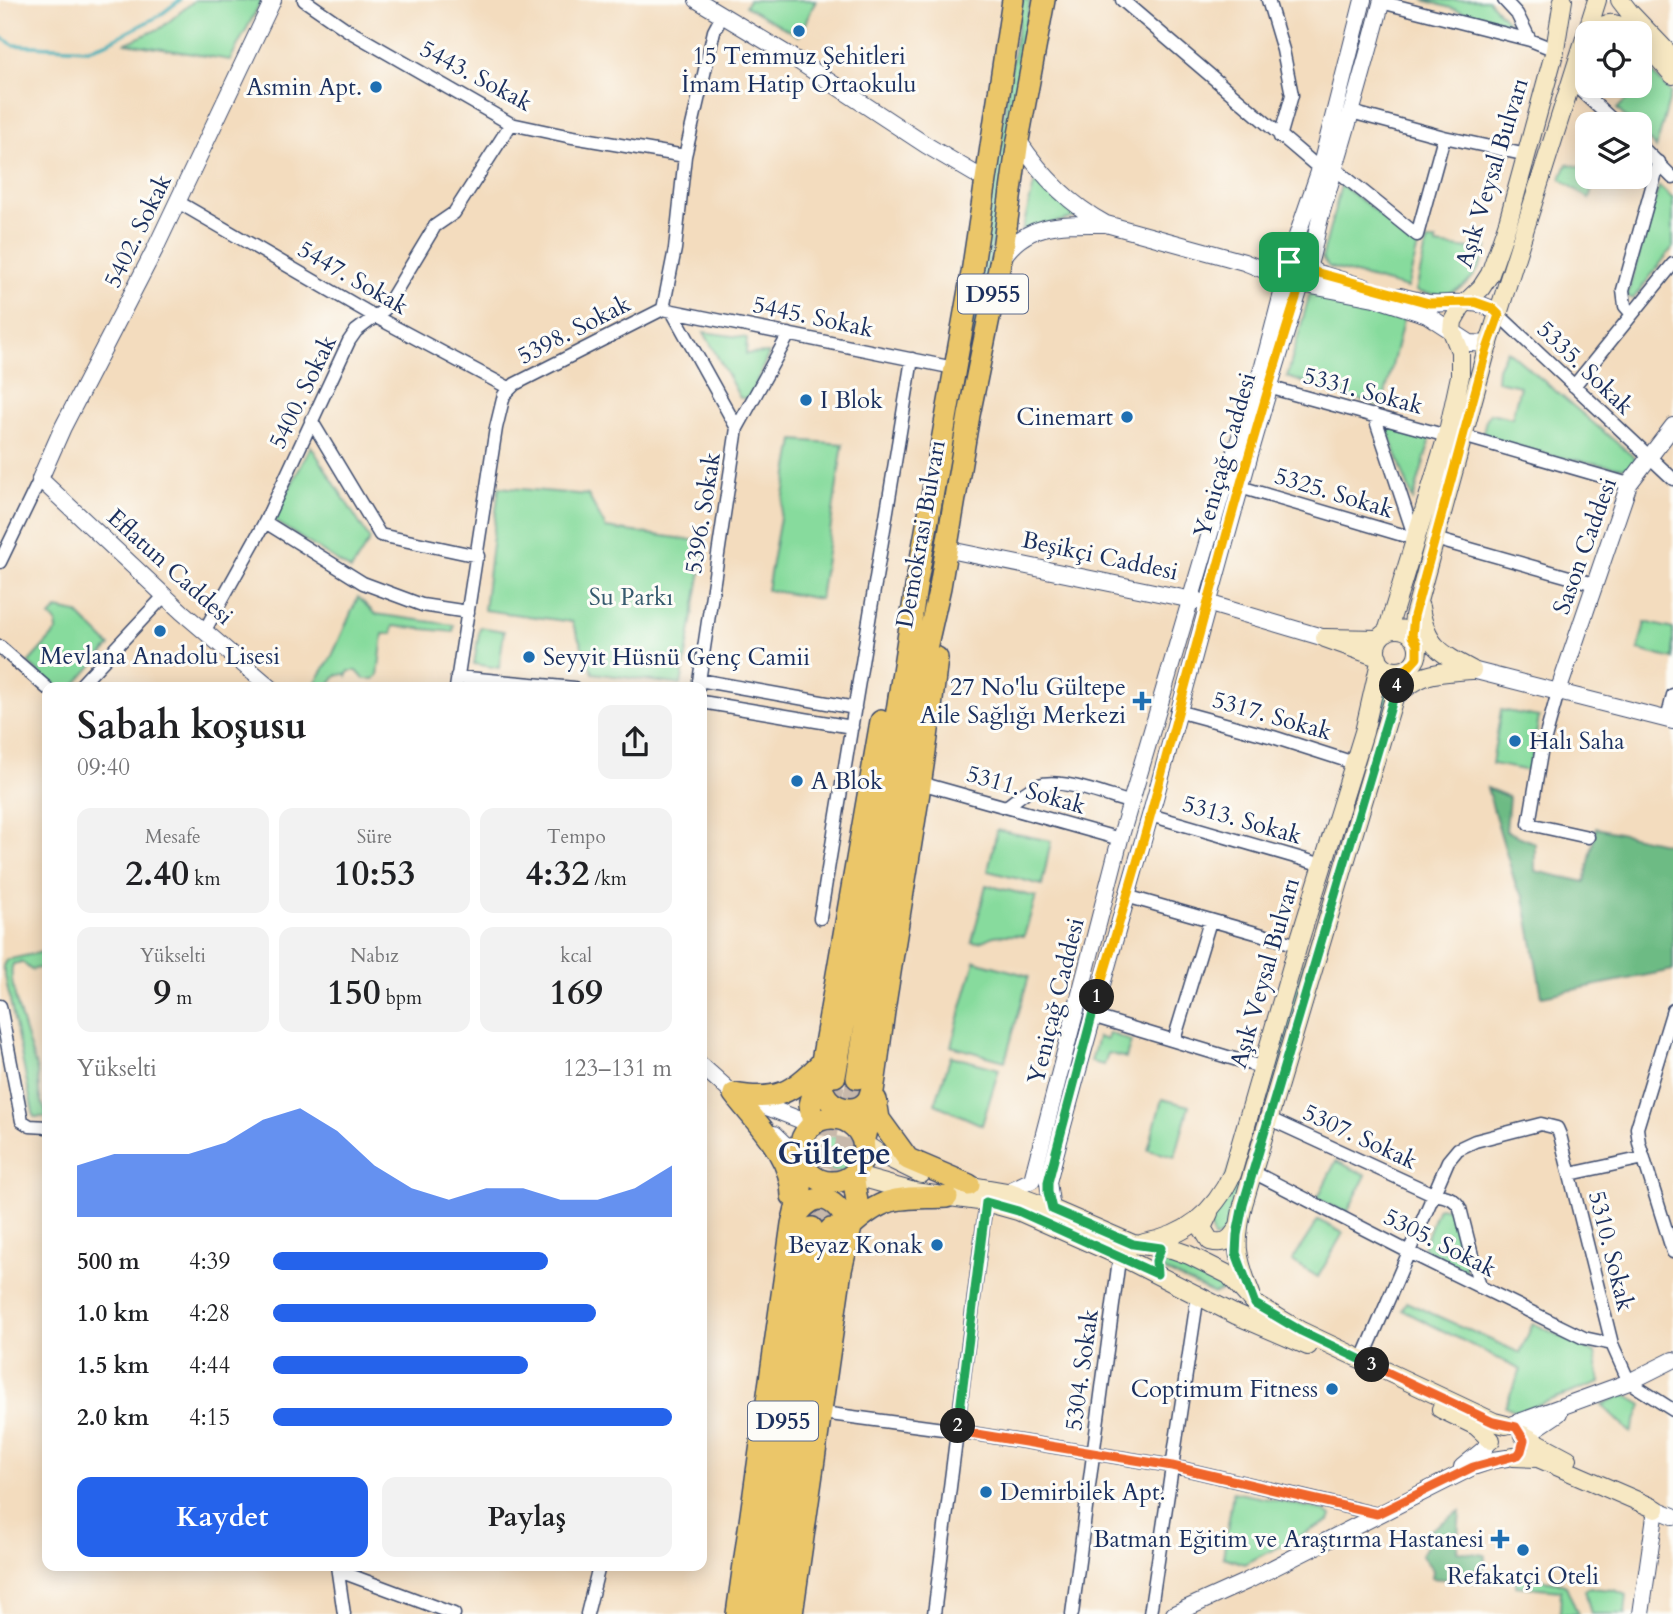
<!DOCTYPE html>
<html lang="tr">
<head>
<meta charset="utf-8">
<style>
	:root { --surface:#fff; --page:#f2f2f2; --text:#202124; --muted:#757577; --accent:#2563eb }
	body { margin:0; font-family:Cardo,serif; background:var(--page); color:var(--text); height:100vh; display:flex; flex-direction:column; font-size:26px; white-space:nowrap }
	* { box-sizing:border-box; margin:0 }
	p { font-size:23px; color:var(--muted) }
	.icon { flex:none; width:38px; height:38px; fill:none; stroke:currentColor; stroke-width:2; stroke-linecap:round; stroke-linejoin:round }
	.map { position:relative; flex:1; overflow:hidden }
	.side { position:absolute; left:42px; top:682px; width:665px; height:889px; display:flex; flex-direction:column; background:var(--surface); border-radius:14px; box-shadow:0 4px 18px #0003 }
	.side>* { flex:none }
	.fabs { position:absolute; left:1575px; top:21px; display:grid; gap:14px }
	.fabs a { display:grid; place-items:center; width:77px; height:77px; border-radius:14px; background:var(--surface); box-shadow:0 4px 18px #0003; font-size:35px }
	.pin { position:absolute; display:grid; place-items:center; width:60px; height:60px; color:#fff; margin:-30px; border-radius:14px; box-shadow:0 4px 10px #0006 }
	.km { position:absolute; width:35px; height:35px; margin:-18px; border-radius:50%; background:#222; color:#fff; font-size:19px; line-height:35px; text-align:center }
	.round { display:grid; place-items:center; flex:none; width:74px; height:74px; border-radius:14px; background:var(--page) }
	.head { display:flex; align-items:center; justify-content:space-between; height:119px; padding:0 35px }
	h1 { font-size:38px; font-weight:800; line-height:52px }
	.metrics { display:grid; grid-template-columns:repeat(3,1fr); gap:10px; height:119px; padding:7px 35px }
	.metrics div { display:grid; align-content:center; border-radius:14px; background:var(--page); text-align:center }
	.metrics b { font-size:35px; font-weight:800 }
	.metrics small { font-size:19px; font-weight:400 }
	.metrics p { font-size:19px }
	.chart { height:196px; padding:14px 35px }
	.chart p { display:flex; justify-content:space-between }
	.chart svg { width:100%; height:126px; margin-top:7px; fill:var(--accent); opacity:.7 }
	.button { display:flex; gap:14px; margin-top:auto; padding:14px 35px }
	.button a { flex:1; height:80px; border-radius:14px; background:var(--accent); color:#fff; font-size:28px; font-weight:800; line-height:80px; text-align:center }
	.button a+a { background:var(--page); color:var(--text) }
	ul { padding:0 35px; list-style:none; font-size:23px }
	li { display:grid; grid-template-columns:112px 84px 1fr; align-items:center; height:52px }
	li i { height:18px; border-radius:9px; background:var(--accent) }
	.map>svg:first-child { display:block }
	.green { fill:#87db9d; stroke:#51857e; stroke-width:2 }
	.forest { fill:#6dbb84; stroke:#447571; stroke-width:2 }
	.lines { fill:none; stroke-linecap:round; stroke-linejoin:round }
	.stream { stroke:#3bacb5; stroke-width:3.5 }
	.trunk-tunnel { stroke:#c8b9ab; stroke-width:21; stroke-dasharray:21 10; stroke-linecap:butt }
	.minor-casing { stroke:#3b496c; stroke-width:15 }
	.tertiary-casing { stroke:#3b496c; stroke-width:18 }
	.secondary-casing { stroke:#3b496c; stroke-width:20 }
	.trunk-casing { stroke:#3b496c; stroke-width:24 }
	.minor { stroke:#fff; stroke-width:12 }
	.tertiary { stroke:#fff; stroke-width:16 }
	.secondary { stroke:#f7e8c3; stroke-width:18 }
	.trunk { stroke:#ebc669; stroke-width:21 }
	.split-1-casing { stroke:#fff; stroke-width:14 }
	.split-2-casing { stroke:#fff; stroke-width:14 }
	.split-3-casing { stroke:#fff; stroke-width:14 }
	.split-4-casing { stroke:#fff; stroke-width:14 }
	.split-5-casing { stroke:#fff; stroke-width:14 }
	.split-1 { stroke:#f5b400; stroke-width:9 }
	.split-2 { stroke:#22a559; stroke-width:9 }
	.split-3 { stroke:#f0652b; stroke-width:9 }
	.split-4 { stroke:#22a559; stroke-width:9 }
	.split-5 { stroke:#f5b400; stroke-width:9 }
	.poi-dot { fill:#1f6fb2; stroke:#fdfcf7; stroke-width:2.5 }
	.labels { text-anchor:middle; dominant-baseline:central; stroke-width:6; stroke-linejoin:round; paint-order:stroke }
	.shield { fill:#fdfcf7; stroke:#5f6c8c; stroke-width:2 }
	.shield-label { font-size:23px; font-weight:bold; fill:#1b2f5e }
	.poi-label { font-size:24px; fill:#1b2f5e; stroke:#fdfcf7; text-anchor:end }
	.street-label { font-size:24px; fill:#1b2f5e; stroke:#fdfcf7 }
	.park-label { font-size:24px; fill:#365a6e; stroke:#fdfcf7 }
	.district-label { font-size:32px; font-weight:bold; fill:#1b2f5e; stroke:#fdfcf7 }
</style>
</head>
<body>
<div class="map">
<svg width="1673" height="1614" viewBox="0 0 1673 1614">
	<rect width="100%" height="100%" fill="#fdfcf7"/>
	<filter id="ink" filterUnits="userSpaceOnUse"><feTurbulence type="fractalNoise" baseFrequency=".0143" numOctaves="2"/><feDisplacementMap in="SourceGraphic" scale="14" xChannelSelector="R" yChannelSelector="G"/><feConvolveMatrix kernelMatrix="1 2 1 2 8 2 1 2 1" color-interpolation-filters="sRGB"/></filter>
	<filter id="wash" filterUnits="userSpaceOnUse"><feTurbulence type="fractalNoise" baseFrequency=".00686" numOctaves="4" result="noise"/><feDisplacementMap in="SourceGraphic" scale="28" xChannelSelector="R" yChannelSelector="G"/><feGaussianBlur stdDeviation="1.57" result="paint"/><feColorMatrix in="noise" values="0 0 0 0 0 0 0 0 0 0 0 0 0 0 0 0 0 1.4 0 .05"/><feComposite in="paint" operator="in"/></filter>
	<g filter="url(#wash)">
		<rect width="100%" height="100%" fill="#f3dcbe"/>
		<path class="green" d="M195,0h67l-32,60 -104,-17 35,-15z
			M749,0h67l-17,36 -54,-30z
			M1022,0h8l-44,289 -20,102 -6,-1z
			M1424,0h64l25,27z
			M1653,73l18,20 -15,55 -16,-16v-8h-8l-15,-15z
			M1567,164l14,3 6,-3v13h8l-6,22 -28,-20z
			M1036,177l44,39 -58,15z
			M1341,185l78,58 -12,45 -78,-21 -7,-9z
			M1659,186l14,13v48l-40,52 -6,-3z
			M1427,241h9v4l43,5 1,-4 7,1c-10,37 -34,55 -71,44z
			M1311,289l94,24 -23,94 -95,-30z
			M704,332l43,6 -1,16 23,-1 -18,42 -5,3h-6z
			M1507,350l129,109c-3,6 -5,9 -13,9l-70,-12 -71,-20 4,-16 4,-7 22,5 8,-32 -23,-5 1,-13z
			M1386,426l45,11 -18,63z
			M794,440l49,4 -23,155 -53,-9z
			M311,446l59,94 -19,30 -78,-50z
			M499,487l89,8 18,33 100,14 -25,143 -88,-12 -21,-51 -88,-12z
			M358,597l17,17 79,11 -1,7 -60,-6 -1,8h-9l-5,42 -4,3h-10l-7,-8h-8l-2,5 -1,-2 -9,1 -10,13h-15l20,-32z
			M57,609l20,4 33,33 -38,42h-16l-28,-25 29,-32 -1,-9 -6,-5z
			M1645,622l28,7v30l-35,-9z
			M480,627l24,4 -5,37 -25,-4z
			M1389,676l5,2 -164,555 -16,5 -6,-15 66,-170 55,-166z
			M1501,710l38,7 -9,54 -38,-7z
			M997,830l54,11 -9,44 -54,-14z
			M986,885l50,12 -12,39c-10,-1 -20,-2 -30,0 -8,2 -13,8 -22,6z
			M47,951v15l-16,4 -9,-8 -9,2c-8,15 19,87 24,107 2,9 1,18 3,27 2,9 7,10 7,19h-13l-31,-151 3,-6z
			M975,961l54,15 -24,85 -54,-15z
			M1109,1033l22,8 -5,17 -18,-5 -4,12 -13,-3 7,-25 9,3z
			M951,1056l48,13 -17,56 -47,-21z
			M1162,1099l27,7 -14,51 -27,-7z
			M818 1154a18 18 0 1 1 36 0a18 18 0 1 1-36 0Z
			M1336,1161l30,14 -19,38 -30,-14z
			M1438,1207l15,2 14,63 -44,-24z
			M1318,1220l25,13 -25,44 -26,-16z
			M1170,1255l54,25 -3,11 -7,3 -51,-24 -2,-3 3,-9z
			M1406,1302l114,51 13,-30 62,30 5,29 -82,30 -13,-6 16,-36 -119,-60z
			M1624,1394l18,11 -11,28 -29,-28z
			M1233,1492l90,18 8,6 -2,5 -84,43 -22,-7z
			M1516,1576l41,6 9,4 12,28h-18l1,-24 -45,-4z
			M1590,1588l24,2 13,5 -2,19h-34l-6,-24z"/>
		<path class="forest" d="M1487,788l22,9 -3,34 29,12v28l50,11 11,-54 77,17v125l-131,26 -18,-99 -8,-11z
			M1460,1511l-3,40 28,4 -1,28 -52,-5 1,-8 -12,-15 5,-9v-13z"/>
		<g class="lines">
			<path class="stream" d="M0,37l14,8 74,4 18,-6 53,-27 21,-16"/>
		</g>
	</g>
	<g filter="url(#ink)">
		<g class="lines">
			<path class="trunk-tunnel" d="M833,1220l24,-142
				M812,1228l22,-143"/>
			<defs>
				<path id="minor" d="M304,0l45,31 162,93 56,12 118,20
					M1122,0l198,169
					M1268,0l15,50 9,45 -12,42
					M1504,0l13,14 13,26
					M1381,2l149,38 25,10
					M1570,81l47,43
					M1351,112l93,25 83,18
					M1640,145l33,33
					M1334,168l83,67 27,-98
					M178,202l198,115 133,71
					M663,309l291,59
					M672,311l65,117 52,-94
					M1632,314l-7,-8 -2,-16 36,-128
					M1499,315l174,164
					M1574,386l99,-122
					M1268,387l179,49
					M1374,415l41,123
					M311,420l69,115 98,21
					M1463,436l166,48
					M1240,487l176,52
					M265,522l98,61 59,22 46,7
					M1435,539l159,45
					M0,562l40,-83
					M205,630l60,-108 84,-181 7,-10 29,-22 50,-83 19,-13 57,-89
					M0,647l47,41
					M457,677l117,11
					M699,680l156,28
					M78,688l87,-93
					M456,688l40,-260 8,-33 11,-11 148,-75 12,-60 10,-93 29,-125 8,-15
					M698,688l39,-260
					M1558,692l-17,61 -12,71 59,13
					M702,702l150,25
					M1177,711l96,26 81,26
					M1667,720l6,-25
					M920,780l11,6 189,53
					M1006,807c10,-7 21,-18 33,-22 22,-8 70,12 93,18
					M1150,815l173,50
					M1126,896l172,49
					M820,918l92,-559
					M0,1006l22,115 8,5 17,1
					M1673,1010l-36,118 2,15 34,109
					M1092,1016l172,52
					M1174,1040l36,-119
					M1270,1119l163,75c12,2 21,3 27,14l20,79
					M1253,1172l156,80 175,86 28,6
					M1570,1174l74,-16
					M1362,1361l86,-200 10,-12 17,-8 66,-17 16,4 3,7 52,209 17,38 44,28
					M830,1414l128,17 214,35 205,48
					M337,1566l7,48
					M339,1571l115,43
					M587,1614l12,-48
					M934,1614l52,-412
					M1072,1614l46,-347 4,-10
					M1150,1614l48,-320"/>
				<path id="tertiary" d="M697,0l95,57 134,88 61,36
					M1106,224l138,38 52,21 78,15 53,17 43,28 20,1
					M1002,259c24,-38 63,-35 104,-35 -38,-20 -65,-49 -88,-84
					M1302,263l6,2 7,7 50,15
					M1400,296c9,2 19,5 28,7 25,3 51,-8 71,12
					M945,549l262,54 118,35
					M1472,670l201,51
					M271,688l-89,-76 -142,-133 23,-52 92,-178 118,-249
					M1558,692l71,-208 44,-58
					M702,1066l39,35
					M749,1100l64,25
					M774,1134l28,27
					M1007,1192l25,-12 88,-341 103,-350 40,-123 23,-88v-10l34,-99 43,-169
					M1052,1209l-4,-27c32,-123 67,-244 102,-366 50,-178 95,-357 152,-534 11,-21 13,-48 20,-71 21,-70 42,-140 60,-211
					M1511,1425l118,-43 44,-22
					M1523,1435l12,-6 24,-16
					M1462,1467l21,-17 8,-10
					M1174,1614l73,-33 226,-114 21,-7 13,-2
					M1641,1614l15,-105 17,7"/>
				<path id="secondary" d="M1620,0l10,13 43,45
					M1594,33c13,-15 25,-9 40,0
					M1652,51l21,24
					M1420,607c6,39 20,46 52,63
					M1376 650a21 21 0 1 1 42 0a21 21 0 1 1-42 0Z
					M1387,632l60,-196 13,-60v-25l-8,-20 1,-10 8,-14 20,-19 9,-14 18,-52 47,-172 8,-50
					M1412,636l2,-20 72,-264 111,-352
					M1378,657l-53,-19 54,1
					M1393,698c31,-27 40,-25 79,-28
					M863,1143l15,10 43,21
					M853,1175l61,17 72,10 32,9 104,46 114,58 72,31
					M955,1183l52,9 45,17 81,35 39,5 17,6 40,20 26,29 46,27 193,91 12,3
					M1209,1213l-7,15 8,13c15,4 21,-1 28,-14
					M1144,1243c42,-7 71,-31 88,-69l66,-229 66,-213 16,-70
					M1251,1294c-15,-38 -17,-49 -8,-89l159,-534
					M1441,1409l35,17 15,14
					M1523,1435l45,24
					M1513,1457l25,1 118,51"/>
				<path id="trunk" d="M822,1070c1,8 -1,16 2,23 7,15 31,23 43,8 3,-3 4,-11 6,-15
					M835,1076l44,-249 38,-246 55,-308 41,-273
					M857,1078l63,-403 20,-88 29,-172 34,-166 15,-109 26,-140
					M734,1094c23,30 58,62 58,102
					M734,1094c42,8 58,-1 87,-31
					M876,1100l3,19 29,40 61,26
					M800 1150a32 32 0 1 1 64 0a32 32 0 1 1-64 0Z
					M813,1125l-3,-20 12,-44 59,-340
					M863,1143c13,-52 16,-105 25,-158 17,-109 37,-218 49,-327
					M793,1221c21,-33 41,-27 57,6 37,-34 50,-28 97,-30
					M737,1614l55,-390 9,-36 1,-27
					M756,1614l56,-386
					M775,1614l56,-385
					M792,1614l49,-344 16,-68 -4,-27"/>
			</defs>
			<use href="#minor" class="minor-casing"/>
			<use href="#tertiary" class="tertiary-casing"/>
			<use href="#secondary" class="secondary-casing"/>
			<use href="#trunk" class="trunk-casing"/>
			<use href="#minor" class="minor"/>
			<use href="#tertiary" class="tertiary"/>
			<use href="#secondary" class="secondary"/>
			<use href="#trunk" class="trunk"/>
		</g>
	</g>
	<g class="lines" filter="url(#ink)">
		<defs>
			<path id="split-1" d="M1097,997c18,-61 37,-122 54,-184 48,-177 94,-355 150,-531l-5,1 -10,-5v-10l3,-6"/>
			<path id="split-2" d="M958,1426l28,-224 32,9 139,63 -1,-13 5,-13 -28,-4 -81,-35 -4,-17v-10l49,-185"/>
			<path id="split-3" d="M958,1426v5l214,35 205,48 96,-47 45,-12 3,-4 3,-11 -8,-13 -23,-5 -121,-57"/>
			<path id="split-4" d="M1372,1365l-71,-34 -46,-27 -19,-51 1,-18 6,-30 154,-519"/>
			<path id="split-5" d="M1289,262l9,-1 10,4 7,7 114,31 46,-1 17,6 7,7 -13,37 -72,264 -2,20 5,8v14l-9,10 -6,3 -5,15"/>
		</defs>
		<use href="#split-1" class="split-1-casing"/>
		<use href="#split-2" class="split-2-casing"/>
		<use href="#split-3" class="split-3-casing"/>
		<use href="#split-4" class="split-4-casing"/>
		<use href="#split-5" class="split-5-casing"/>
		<use href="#split-1" class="split-1"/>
		<use href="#split-2" class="split-2"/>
		<use href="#split-3" class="split-3"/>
		<use href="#split-4" class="split-4"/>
		<use href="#split-5" class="split-5"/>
	</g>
	<g class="poi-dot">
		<circle cx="799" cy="31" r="7"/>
		<circle cx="376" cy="87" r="7"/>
		<circle cx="806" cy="400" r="7"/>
		<circle cx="1127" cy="417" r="7"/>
		<circle cx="160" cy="631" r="7"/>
		<circle cx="529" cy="657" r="7"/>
		<path d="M1138.5 690.5h7v7h7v7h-7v7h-7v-7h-7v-7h7z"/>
		<circle cx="1515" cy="741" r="7"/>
		<circle cx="797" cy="781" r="7"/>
		<circle cx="937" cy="1245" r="7"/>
		<circle cx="1332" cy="1389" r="7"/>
		<circle cx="986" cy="1492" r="7"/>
		<path d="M1496.5 1528.5h7v7h7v7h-7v7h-7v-7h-7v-7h7z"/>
		<circle cx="1523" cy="1550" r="7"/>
	</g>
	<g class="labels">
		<g class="shield">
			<rect x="958" y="274.5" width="70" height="39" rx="5"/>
			<rect x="748" y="1401.5" width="70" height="39" rx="5"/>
		</g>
		<g class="shield-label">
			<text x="993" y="294">D955</text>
			<text x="783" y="1421">D955</text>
		</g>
		<g class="poi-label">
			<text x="799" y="56" text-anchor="middle">15 Temmuz Şehitleri<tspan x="799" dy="28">İmam Hatip Ortaokulu</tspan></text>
			<text x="362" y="87">Asmin Apt.</text>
			<text x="820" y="400" text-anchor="start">I Blok</text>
			<text x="1113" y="417">Cinemart</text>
			<text x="160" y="656" text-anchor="middle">Mevlana Anadolu Lisesi</text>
			<text x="543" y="657" text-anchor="start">Seyyit Hüsnü Genç Camii</text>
			<text x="1126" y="687">27 No'lu Gültepe<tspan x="1126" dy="28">Aile Sağlığı Merkezi</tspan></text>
			<text x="1529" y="741" text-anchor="start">Halı Saha</text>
			<text x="811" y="781" text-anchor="start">A Blok</text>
			<text x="923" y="1245">Beyaz Konak</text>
			<text x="1318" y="1389">Coptimum Fitness</text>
			<text x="1000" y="1492" text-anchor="start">Demirbilek Apt.</text>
			<text x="1484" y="1539">Batman Eğitim ve Araştırma Hastanesi</text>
			<text x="1523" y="1576" text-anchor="middle">Refakatçi Oteli</text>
		</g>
		<g class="street-label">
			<text transform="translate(476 76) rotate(28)">5443. Sokak</text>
			<text transform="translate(1492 173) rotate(-73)">Aşık Veysal Bulvarı</text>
			<text transform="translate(138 231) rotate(-64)">5402. Sokak</text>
			<text transform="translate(353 278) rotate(30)">5447. Sokak</text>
			<text transform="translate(813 317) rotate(12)">5445. Sokak</text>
			<text transform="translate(574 330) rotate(-27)">5398. Sokak</text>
			<text transform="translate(1585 368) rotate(44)">5335. Sokak</text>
			<text transform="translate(1363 391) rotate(15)">5331. Sokak</text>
			<text transform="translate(303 392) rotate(-64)">5400. Sokak</text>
			<text transform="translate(1225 455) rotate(-74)">Yeniçağ Caddesi</text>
			<text transform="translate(1334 493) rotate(17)">5325. Sokak</text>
			<text transform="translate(703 513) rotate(-81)">5396. Sokak</text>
			<text transform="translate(921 534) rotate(-80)">Demokrasi Bulvarı</text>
			<text transform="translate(1585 546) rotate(-70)">Sason Caddesi</text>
			<text transform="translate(1100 556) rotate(12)">Beşikçi Caddesi</text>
			<text transform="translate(170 567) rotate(42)">Eflatun Caddesi</text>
			<text transform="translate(1272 716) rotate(16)">5317. Sokak</text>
			<text transform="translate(1026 790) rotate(16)">5311. Sokak</text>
			<text transform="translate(1242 820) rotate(16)">5313. Sokak</text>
			<text transform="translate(1265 973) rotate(-74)">Aşık Veysal Bulvarı</text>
			<text transform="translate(1056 1001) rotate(-76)">Yeniçağ Caddesi</text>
			<text transform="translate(1360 1137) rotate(25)">5307. Sokak</text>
			<text transform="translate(1440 1243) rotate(27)">5305. Sokak</text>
			<text transform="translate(1611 1251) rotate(76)">5310. Sokak</text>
			<text transform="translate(1082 1370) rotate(-82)">5304. Sokak</text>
		</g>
		<g class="park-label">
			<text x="631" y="597">Su Parkı</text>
		</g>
		<g class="district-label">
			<text x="834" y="1154">Gültepe</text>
		</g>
	</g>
</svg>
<div class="fabs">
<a><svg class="icon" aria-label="locate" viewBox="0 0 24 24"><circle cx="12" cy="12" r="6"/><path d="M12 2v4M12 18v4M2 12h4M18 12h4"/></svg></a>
<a><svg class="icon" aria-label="layers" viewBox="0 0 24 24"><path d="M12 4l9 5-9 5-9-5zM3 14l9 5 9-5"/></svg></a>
</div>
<div class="pin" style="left:1289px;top:262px;background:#1e9e55"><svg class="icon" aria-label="arrive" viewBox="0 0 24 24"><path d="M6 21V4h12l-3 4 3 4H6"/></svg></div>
<b class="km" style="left:1097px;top:997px">1</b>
<b class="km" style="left:958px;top:1426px">2</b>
<b class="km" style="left:1372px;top:1365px">3</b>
<b class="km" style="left:1397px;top:686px">4</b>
<section class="side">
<div class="head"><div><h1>Sabah koşusu</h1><p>09:40</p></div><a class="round"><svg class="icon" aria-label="share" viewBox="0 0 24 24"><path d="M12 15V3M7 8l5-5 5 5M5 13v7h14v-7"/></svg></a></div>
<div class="metrics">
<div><p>Mesafe</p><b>2.40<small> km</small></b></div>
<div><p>Süre</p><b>10:53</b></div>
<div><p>Tempo</p><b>4:32<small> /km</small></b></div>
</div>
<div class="metrics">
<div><p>Yükselti</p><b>9<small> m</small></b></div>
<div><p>Nabız</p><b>150<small> bpm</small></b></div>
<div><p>kcal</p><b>169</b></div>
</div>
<div class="chart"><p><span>Yükselti</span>123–131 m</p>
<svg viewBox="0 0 160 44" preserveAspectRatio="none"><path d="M0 44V26L10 22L20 22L30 22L40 18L50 10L60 6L70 14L80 26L90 34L100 38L110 34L120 34L130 38L140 38L150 34L160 26V44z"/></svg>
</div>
<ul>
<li><b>500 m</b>4:39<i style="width:69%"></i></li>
<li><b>1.0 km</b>4:28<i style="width:81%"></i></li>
<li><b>1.5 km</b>4:44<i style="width:64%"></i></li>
<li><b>2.0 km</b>4:15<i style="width:100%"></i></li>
</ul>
<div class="button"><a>Kaydet</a><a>Paylaş</a></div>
</section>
</div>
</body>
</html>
